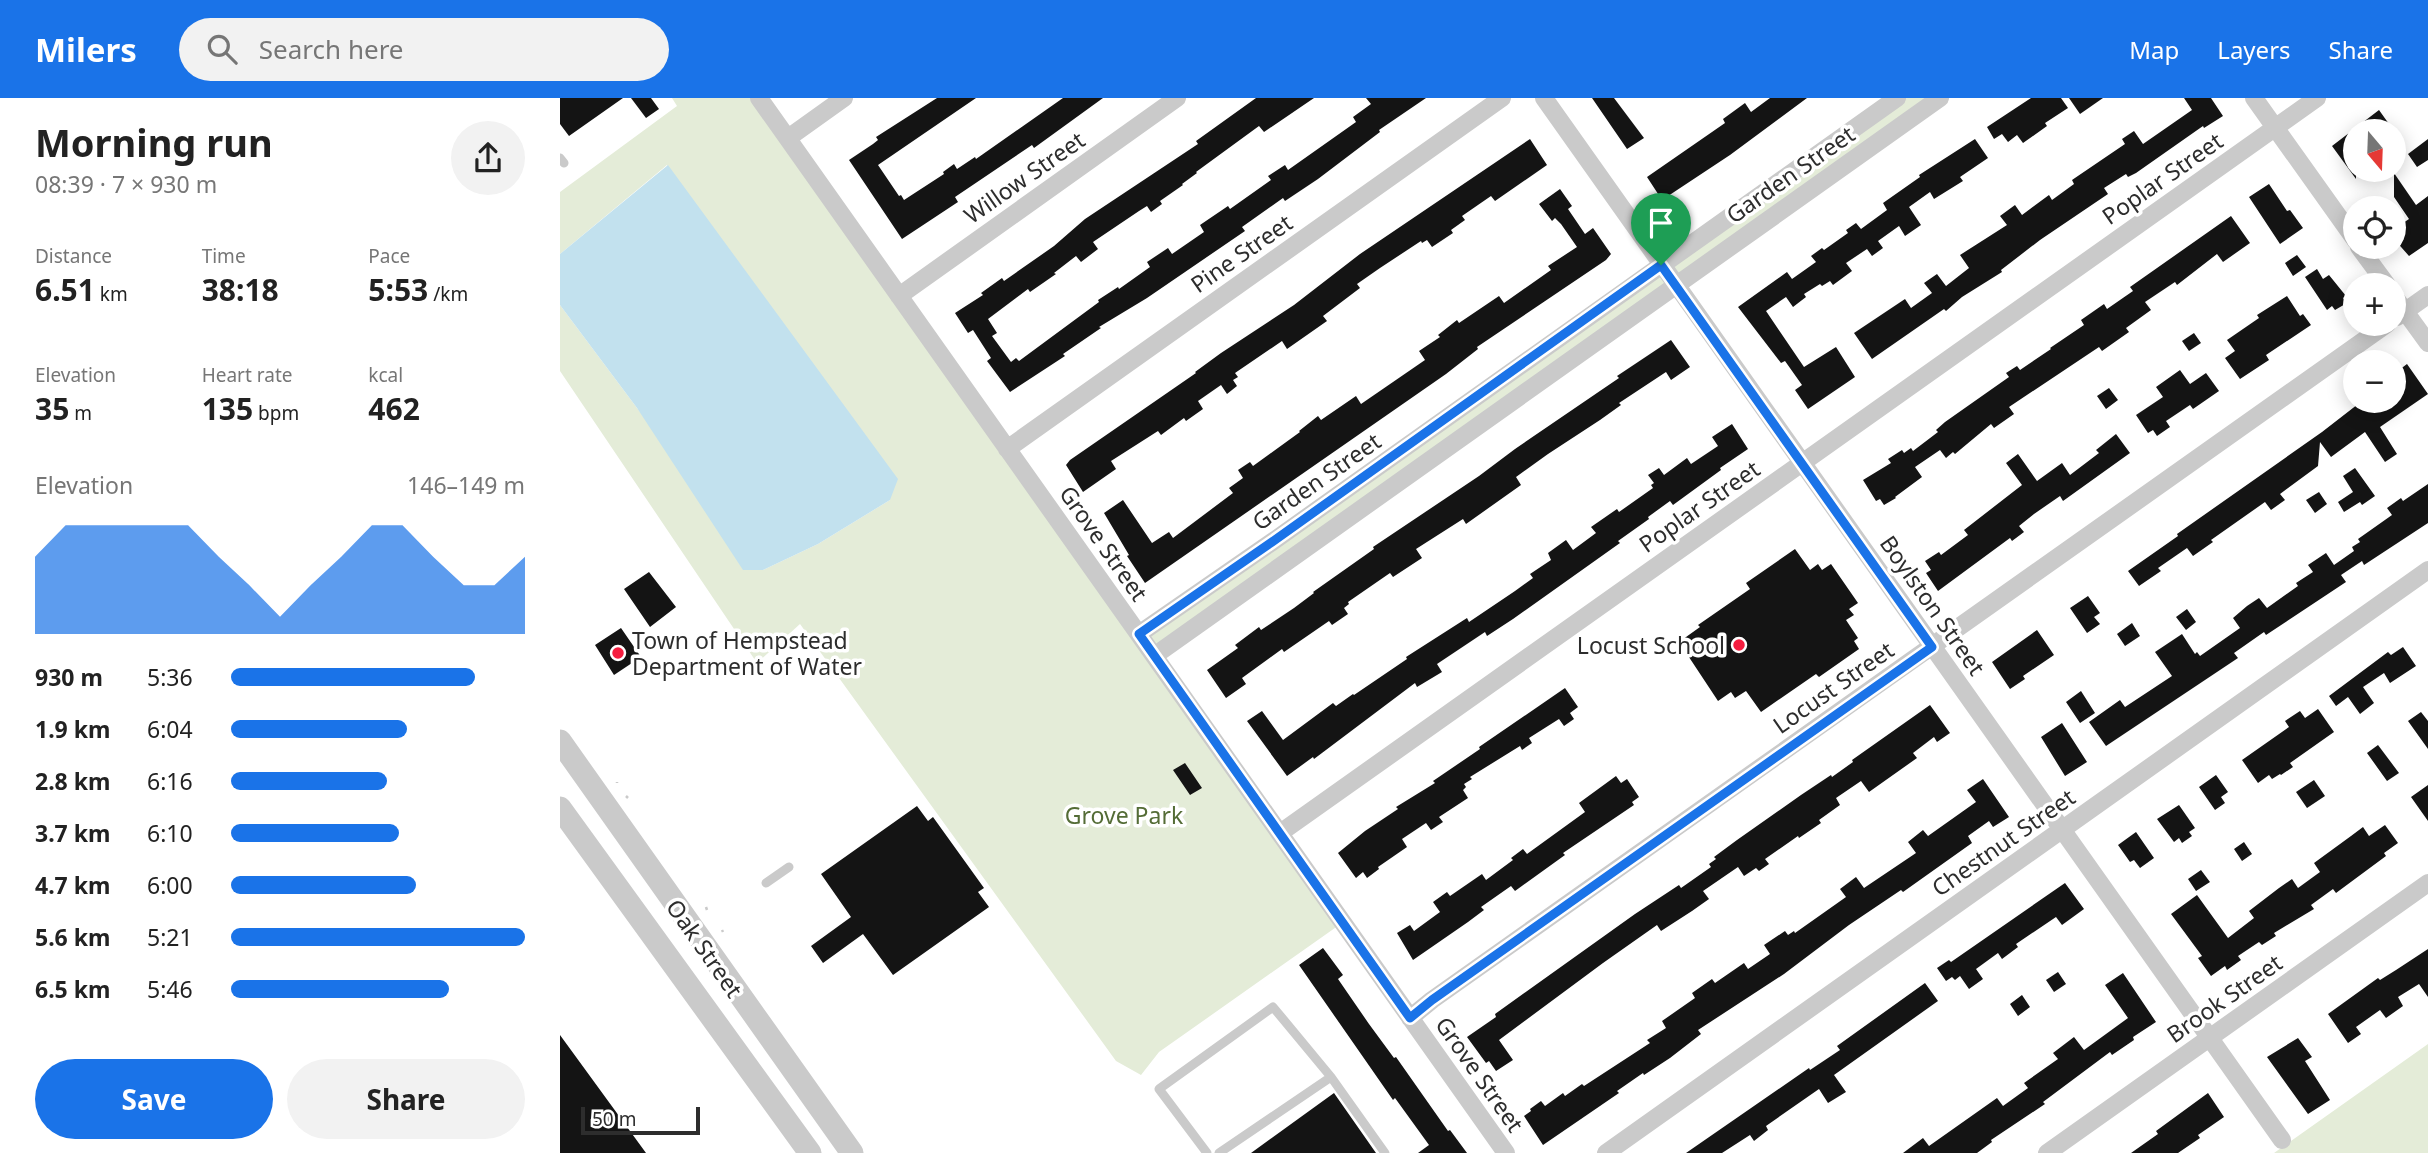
<!DOCTYPE html>
<html lang="en">
<head>
<meta charset="utf-8">
<style>
	:root { --surface:#fff; --page:#f2f2f2; --text:#222; --muted:#767676; --accent:#1a73e8 }
	body { margin:0; font-family:"Noto Sans",sans-serif; background:var(--page); color:var(--text); height:100vh; display:flex; flex-direction:column; font-size:26px; white-space:nowrap }
	* { box-sizing:border-box; margin:0 }
	p { font-size:23px; color:var(--muted) }
	.icon { flex:none; width:38px; height:38px; fill:none; stroke:currentColor; stroke-width:2; stroke-linecap:round; stroke-linejoin:round }
	.map { position:relative; flex:1; overflow:hidden }
	.panel { display:flex; flex-direction:column; background:var(--surface); width:560px }
	.panel>* { flex:none }
	.needle { width:46px; rotate:161deg }
	.controls { position:absolute; left:1783px; top:21px; display:grid; gap:14px }
	.controls a { display:grid; place-items:center; width:63px; height:63px; border-radius:50%; background:var(--surface); box-shadow:0 4px 18px #0003; font-size:35px }
	.scale { position:absolute; left:21px; bottom:18px; width:119px; box-sizing:border-box; padding-left:7px; border:4px solid #2d2d2d; border-top:0; font-size:19px; line-height:24px; white-space:nowrap; color:#2d2d2d; -webkit-text-stroke:5px #fff; paint-order:stroke }
	.pin { position:absolute; display:grid; place-items:center; width:60px; height:60px; color:#fff; margin:-72px -30px; border-radius:50% 50% 50% 0; rotate:-45deg; box-shadow:0 0 7px #0007 }
	.pin .icon { rotate:45deg }
	.round { display:grid; place-items:center; flex:none; width:74px; height:74px; border-radius:37px; background:var(--page) }
	.summary { display:flex; align-items:center; justify-content:space-between; height:119px; padding:0 35px }
	h1 { font-size:38px; font-weight:700; line-height:52px }
	.stats { display:grid; grid-template-columns:repeat(3,1fr); gap:10px; height:119px; padding:7px 35px }
	.stats div { display:grid; align-content:center }
	.stats b { font-size:30px; font-weight:700 }
	.stats small { font-size:19px; font-weight:400 }
	.stats p { font-size:19px }
	.chart { height:196px; padding:14px 35px }
	.chart p { display:flex; justify-content:space-between }
	.chart svg { width:100%; height:126px; margin-top:7px; fill:var(--accent); opacity:.7 }
	.cta { display:flex; gap:14px; margin-top:auto; padding:14px 35px }
	.cta a { flex:1; height:80px; border-radius:42px; background:var(--accent); color:#fff; font-size:28px; font-weight:700; line-height:80px; text-align:center }
	.cta a+a { background:var(--page); color:var(--text) }
	ul { padding:0 35px; list-style:none; font-size:23px }
	li { display:grid; grid-template-columns:112px 84px 1fr; align-items:center; height:52px }
	li i { height:18px; border-radius:9px; background:var(--accent) }
	header { display:flex; align-items:center; gap:42px; box-sizing:border-box; height:98px; padding:0 35px; background:var(--accent); color:#fff }
	header strong { font-size:33px }
	nav { display:flex; gap:38px; margin-inline-start:auto; font-size:24px }
	.search { width:490px; height:63px; background:var(--page); display:flex; align-items:center; gap:18px; box-sizing:border-box; padding:0 24px; border-radius:38px; color:var(--muted); font-size:26px }
	main { display:flex; flex:1; min-height:0 }
	.map>svg:first-child { display:block }
	.green { fill:#e4ecd8 }
	.water { fill:#c2e1ee }
	.building { fill:#141414 }
	.lines { fill:none; stroke-linecap:round; stroke-linejoin:round }
	.path { stroke:#cacaca; stroke-width:2.5; stroke-dasharray:3.5 3.5; stroke-linecap:butt }
	.service { stroke:#cacaca; stroke-width:9 }
	.minor { stroke:#cacaca; stroke-width:18 }
	.tertiary { stroke:#cacaca; stroke-width:23 }
	.route-casing { stroke:#fff; stroke-width:14 }
	.route { stroke:#1a73e8; stroke-width:9 }
	.poi-dot { fill:#f51d3f; stroke:#fff; stroke-width:2.5 }
	.labels { text-anchor:middle; dominant-baseline:central; stroke-width:7; stroke-linejoin:round; paint-order:stroke }
	.street-label { font-size:23px; fill:#2d2d2d; stroke:#fff }
	.poi-label { font-size:23px; fill:#2d2d2d; stroke:#fff; text-anchor:start }
	.park-label { font-size:23px; fill:#546c36; stroke:#fff }
</style>
</head>
<body>
<header>
<strong>Milers</strong>
<div class="search"><svg class="icon" aria-label="search" viewBox="0 0 24 24"><circle cx="10" cy="10" r="6"/><path d="M15 15l6 6"/></svg>Search here</div>
<nav><a>Map</a><a>Layers</a><a>Share</a></nav>
</header>
<main>
<section class="panel">
<div class="summary"><div><h1>Morning run</h1><p>08:39 · 7 × 930 m</p></div><a class="round"><svg class="icon" aria-label="share" viewBox="0 0 24 24"><path d="M12 15V3M7 8l5-5 5 5M5 13v7h14v-7"/></svg></a></div>
<div class="stats">
<div><p>Distance</p><b>6.51<small> km</small></b></div>
<div><p>Time</p><b>38:18</b></div>
<div><p>Pace</p><b>5:53<small> /km</small></b></div>
</div>
<div class="stats">
<div><p>Elevation</p><b>35<small> m</small></b></div>
<div><p>Heart rate</p><b>135<small> bpm</small></b></div>
<div><p>kcal</p><b>462</b></div>
</div>
<div class="chart"><p><span>Elevation</span>146–149 m</p>
<svg viewBox="0 0 160 44" preserveAspectRatio="none"><path d="M0 44V17L10 6L20 6L30 6L40 6L50 6L60 17L70 27L80 38L90 27L100 17L110 6L120 6L130 17L140 27L150 27L160 17V44z"/></svg>
</div>
<ul>
<li><b>930 m</b>5:36<i style="width:83%"></i></li>
<li><b>1.9 km</b>6:04<i style="width:60%"></i></li>
<li><b>2.8 km</b>6:16<i style="width:53%"></i></li>
<li><b>3.7 km</b>6:10<i style="width:57%"></i></li>
<li><b>4.7 km</b>6:00<i style="width:63%"></i></li>
<li><b>5.6 km</b>5:21<i style="width:100%"></i></li>
<li><b>6.5 km</b>5:46<i style="width:74%"></i></li>
</ul>
<div class="cta"><a>Save</a><a>Share</a></div>
</section>
<div class="map">
<svg width="1868" height="1055" viewBox="0 0 1868 1055">
	<rect width="100%" height="100%" fill="#fff"/>
	<path class="green" d="M112,0h87l583,825 -183,129 -18,23 -25,-14 -316,-437 -43,39 -197,-292v-66l77,103 126,162 55,-26 72,-44 -223,-335 -107,89v-62l117,-86z
		M1341,0h34l-780,554 -13,-18z
		M1868,946v109h-154z"/>
	<path class="water" d="M108,67l230,314 -8,21 -72,44 -55,26h-20l-106,-162 -77,-103v-51z"/>
	<path class="building" d="M0,0h63l-54,38 -9,-12z
		M71,0h20l8,11 -13,9z
		M377,0h39l-98,67 21,31 2,-1 3,5 40,-26 -1,-2 11,-8 3,5 18,-12 1,2 87,-61h40l-69,50 -2,-3 -77,52 3,5 -56,37 -53,-79 24,-16 5,-4 -2,-3z
		M696,0h58l-50,34 -5,-6 -63,46 1,1 -15,11 1,1 -23,16 2,3 -11,8 -4,-6 -8,5 -46,31 5,7 -17,13 -5,-6 -22,17 2,1 -26,18 -2,-3 -40,30 9,14 -5,3 19,26 5,-4 3,3 80,-59 -1,-2 20,-13 1,2 31,-22 -3,-5 21,-14 4,6 32,-22 -4,-7 28,-19 2,3 41,-29 -3,-4 17,-11 3,5 68,-48 -3,-5 18,-13 -5,-6h60l-47,32 1,2 -62,47 -33,22 -2,-3 -41,29 3,4 -98,67 -48,29 2,1 -38,26 2,2 -55,36 -23,-31 4,-3 -18,-28 -5,3 -13,-20 28,-18 -2,-2 21,-15 2,3 50,-35 31,-27 113,-75 -2,-3z
		M1032,0h22l30,40 -17,11z
		M1210,0h37l-77,57 -68,45 -15,-23 78,-54 -2,-4 22,-16 6,9z
		M1471,0h30l7,10 -23,15 2,3 -24,17 -6,-8 -9,7 -6,-8 -8,5 -7,-12z
		M1509,0h34l-23,16z
		M1624,0h27l12,18 -19,12 -1,-2 -67,47 -8,4 -2,-3 -22,14 4,6 -68,46 -39,30 1,2 -40,25 -16,14 -2,-2 -72,50 -18,-26 51,-34 6,9 21,-15 -8,-10 13,-9 9,12 23,-18 -9,-13 47,-30 -7,-9 15,-11 7,10 27,-20 3,5 22,-16 -2,-4 53,-36 -3,-5 12,-8 9,13 49,-34z
		M1819,12l15,21h-38v48l-24,-33z
		M970,41l17,26 -52,36 -4,-5 -29,20 3,4 -14,10 2,3 -21,14 -5,-7 -5,3 -1,-2 -41,27 -23,16 3,4 -37,28 4,5 -40,28 -5,-8 -47,32 3,4 -5,3 4,6 -10,8 -6,-9 -23,16 5,8 -17,12 -2,-3 -23,17 -3,-4 -47,30 5,8 -33,23 -17,-27 4,-5 126,-87 -1,-1 26,-19 73,-48 66,-51z
		M1415,41l13,19 -28,19 3,4 -29,18 -4,-7 -21,15 12,18 -16,11 -6,-10 -21,15 5,7 -11,8 -5,-7 -21,14 6,8 -19,14 -3,-4 -8,5 -2,-2 -16,10 2,3 -13,10 -7,-10 -20,14 38,56 32,-20 19,30 -47,32 -13,-19 7,-5 -17,-24 -4,2 -43,-56 49,-35 5,7 24,-17 -5,-6 11,-8 2,2 24,-17 -2,-3 10,-7 5,6 26,-19 -4,-7 37,-26 -1,-2z
		M1868,41v21l-11,7 -9,-13z
		M1834,75l22,32 12,-9v47l-19,13 -15,-17v-10l15,-10 -15,-22z
		M1709,86l18,27 3,-1 13,18 -23,16 -31,-47z
		M1000,91l12,17 -4,3 17,25 8,-6 18,26 -5,6 -129,87 1,2 -32,25 -301,209 -18,-27 2,-1 -25,-42 19,-13 29,43 17,-11 4,6 60,-45 -4,-5 14,-10 -5,-8 12,-8 3,4 47,-34 -1,-1 19,-15 3,4 35,-24 5,8 64,-44 -6,-9 21,-14 -2,-2 19,-15 2,3 40,-27 5,7 47,-33 -3,-4 29,-19 -16,-23 -6,-6 -3,3 -13,-17z
		M1671,118l19,27 -27,19 -6,-8 -40,31 -2,-3 -30,20 6,8 -25,18 3,4 -27,19 -3,-4 -90,60 5,7 -20,14 -3,-4 -36,30 -2,-2 -7,6 -6,-8 -25,17 7,10 -27,20 1,1 -12,7 -4,-6 -4,2 -13,-21 28,-17 -3,-4 14,-9 2,3 7,-5 2,3 25,-19 -2,-2 9,-8 64,-45 -3,-4 11,-7 3,4 31,-21 -1,-1 34,-23 -3,-5 23,-16 3,5 26,-18 -3,-4z
		M1737,157l9,12 -13,9 -8,-13z
		M1757,171l6,10 6,-4 17,21 -3,2 4,5 -12,7 -3,-4 -5,4 -22,-33z
		M1727,198l13,20 3,-2 8,11 -45,30 3,5 -29,19 -15,-21 10,-7 -8,-11 32,-22 -2,-3z
		M1634,235l7,10 -12,8 -7,-10z
		M1111,242l19,27 -19,13 -5,-8 -47,31 2,2 -21,15 -52,34 -32,23 5,8 -55,39 -3,-5 -47,30 6,9 -29,19 -3,-4 -42,29 1,2 -5,4 4,6 -16,11 -3,-4 -45,31 -2,-3 -40,29 4,6 -20,14 -19,-28 31,-22 -3,-3 24,-18 2,3 33,-22 20,-15 -1,-1 61,-43 -1,-2 106,-71 36,-27 104,-71 -2,-2z
		M1847,266l21,30 -48,33 17,27 -12,8 -20,-30 -34,25 -11,-15 -2,24 -38,28 5,6 -14,10 -6,-8 -54,38 2,2 -20,14 -6,-8 -29,20 3,3 -22,15 -11,-15 50,-35 -1,-2 145,-102 40,-31h32v-18l6,-4 -5,-6z
		M1620,272l10,14 16,-11 13,18 -26,18 -3,-4 -24,16 4,6 -13,9 -4,-6 -5,3 -12,-18 27,-18 -7,-10z
		M1549,290l9,12 -12,9 -9,-13z
		M1172,326l16,25 -28,19 1,2 -48,35 -3,-4 -22,16 1,2 -31,22 2,2 -107,76 -26,17 -2,-4 -48,32 5,8 -25,15 -2,-4 -101,76 -1,-2 -26,19 -40,-55 15,-10 21,29 50,-37 3,3 17,-12 1,1 53,-36 -1,-2 61,-39 2,4 46,-31 18,-13 -3,-4 21,-14 -3,-7 18,-13 7,10 23,-17 -5,-6 26,-18 2,3 34,-24 -2,-3 3,-2 -6,-8 11,-7 5,7 23,-17 4,6 27,-18 -6,-9z
		M1556,336l14,19 -67,48 -3,-5 -26,18 -15,12 5,6 -12,9 -2,-3 -72,53 -12,-18 5,-3 -6,-9 14,-9 2,3 27,-20 -4,-5 58,-45 -16,-22 12,-9 19,27 25,-18 8,12 29,-22 -3,-3z
		M1795,370l20,28 -13,9 -2,-3 -16,10 -6,-10 15,-10 -10,-16z
		M1868,386v39l-64,42 -2,-4 -21,14 5,7 -80,53 -2,-3 -30,21 4,5 -132,88 -17,-24 31,-22 5,7 47,-31 -17,-24 27,-18 13,20 2,-2 3,4 40,-28 -7,-10 14,-12 12,-8 8,10 31,-22 -2,-3 17,-11 -5,-7 18,-12 8,12 20,-14 -2,-4 8,-5 -2,-3 34,-24 -5,-7 14,-10 2,3z
		M1759,394l8,12 -12,9 -9,-13z
		M1235,451l15,21 8,-6 4,6 9,-6 27,39 -9,6 5,6 -8,5 12,18 -4,3 5,8 -40,28 -3,-3 -55,38 -15,-21 -11,7 -4,-6 -13,9 -39,-59 21,-15 -2,-2 52,-36 -4,-6z
		M89,474l27,35 -26,20 -26,-38z
		M1528,498l12,17 -6,4 6,7 -13,9 -17,-25z
		M1627,511l9,13 -10,8 -10,-13z
		M1572,525l8,13 -15,10 -8,-12z
		M61,530l20,29 -27,18 -19,-30z
		M1477,532l17,25 -31,21 2,3 -15,10 -18,-27z
		M1843,549l13,19 -26,17 -6,-10 -21,14 11,16 -14,11 -12,-17 -12,9 -7,-10 59,-44 3,3z
		M1005,590l13,19 -8,6 4,6 -10,7 -5,-7 -30,19 3,5 -10,7 -2,-4 -50,31 2,2 -8,5 2,3 -3,3 5,8 -29,19 4,5 -12,8 -5,-7 -24,16 5,8 -29,20 1,2 -12,9 -4,-6 -7,6 -18,-25 27,-22 33,-22 -2,-2 39,-24 -2,-2 47,-32 -1,-2z
		M1521,593l14,22 -15,10 -14,-21z
		M1370,607l20,28 -13,9 -3,-5 -21,16 4,5 -48,34 -8,-11 -25,17 4,7 -21,15 2,3 -22,15 -1,-2 -33,23 4,5 -10,7 -3,-3 -12,8 -6,-9 -35,24 6,8 -17,12 -31,20 -4,-6 -54,38 -104,77 14,20 -17,11 -7,-10 -3,2 -19,-26 29,-20 -1,-3 140,-100 44,-29 2,3 30,-21 -2,-3 7,-5 -2,-2 23,-17 64,-45 30,-20 1,2 21,-15 -1,-2z
		M1758,611l16,23 -44,31 3,4 -12,8 -1,-1 -8,5 -3,-4 -11,8 -16,-23 47,-33 -4,-6 15,-10 5,7z
		M1861,614l7,9v28l-20,-28z
		M1502,625l25,39 -22,14 -24,-39z
		M1818,647l21,28 -12,8 -20,-28z
		M625,665l17,25 -12,7 -17,-25z
		M1656,677l12,17 -7,5 4,6 -10,7 -16,-23z
		M1056,678l5,7 6,-4 12,18 -7,5 2,3 -71,48 2,2 -50,36 -4,-5 -30,21 3,3 -16,12 -55,38 -16,-27 13,-8 4,6 26,-19 -7,-10 14,-10 3,4 32,-22 4,6 27,-20 -2,-2 12,-9 4,5 58,-42 -6,-9z
		M1423,681l26,38 -16,10 -4,-6 -21,15 4,7 -69,49 -2,-2 -52,35 -65,49 -86,56 3,4 -31,24 -26,17 -1,-2 -26,18 2,2 -76,52 -19,-29 7,-5 -1,-2 11,-8 4,5 18,-13 2,3 17,-12 2,2 66,-43 -3,-3 19,-12 -4,-7 33,-23 -3,-5 20,-14 3,4 29,-20 4,6 22,-15 -6,-9 21,-14 3,4 6,-4 1,2 51,-36 -6,-8 16,-12 8,11 52,-35 -8,-11 15,-12 5,6 48,-34 -9,-12z
		M1754,682l11,16 -18,12 -11,-16z
		M1868,687v36l-17,-24z
		M1619,707l16,23 -6,4 3,4 -10,7 -3,-5 -5,4 -17,-23z
		M357,708l11,15 5,-4 51,71 -6,4 11,15 -96,68 -30,-41 -40,29 -12,-17 40,-29 -30,-43z
		M1825,727l13,18 -14,10 2,3 -50,37 -3,-4 -22,16 3,4 -40,24 2,3 -14,9 -3,-3 -21,14 3,4 -14,10 -2,-4 -14,10 -13,-18 4,-2 -31,-42 26,-19 31,43 26,-20 -5,-7 30,-23 13,-9 6,9 22,-16 -6,-9 37,-27 12,-9 6,9z
		M1576,734l18,26 -14,10 -6,-8 -4,2 -12,-17z
		M1684,744l8,12 -10,7 -8,-12z
		M1641,772l9,12 -14,9 -8,-12z
		M1505,785l19,26 -22,16 -6,-8 -40,27 2,3 -16,12 -4,-6 -22,16 7,10 -14,10 -9,-13 -5,4 -3,-3 -6,4 -9,-13 12,-8 2,2z
		M763,850l20,27 -5,4 31,45 25,34 2,-1 52,74 2,-1 17,23h-49l11,-8 -34,-47 -2,2 -94,-135z
		M1868,851v48l-9,-13 -21,13 5,9 -17,12 -6,-8 -24,17 5,7 -13,9 -20,-29 50,-36 2,2 16,-10z
		M1498,874l8,12 -12,8 -8,-12z
		M1563,875l33,49 -23,15 1,3 -22,15 -2,-3 -67,50 2,2 -54,36 1,2 -15,11h-74l20,-15 6,8 68,-48 6,8 25,-18 -4,-5 34,-24 -5,-6 21,-16 10,13 44,-32 -23,-33z
		M1365,885l13,18 -104,74 12,17 -18,11 -9,-14 -53,37 2,4 -14,11 -4,-6 -28,18h-36l123,-85 1,2 30,-20 -3,-4z
		M1462,897l8,12 -12,9 -8,-12z
		M0,937l86,118h-86z
		M1738,940l14,19 -7,4 25,39 -22,14 -41,-57z
		M774,995l42,60h-125z
		M1648,995l16,24 -26,18 2,3 -22,15h-47l27,-19 -2,-3z"/>
	<g class="lines">
		<path class="path" d="M57,684v1
			M66,698l2,2
			M146,809l1,3
			M162,832l1,2"/>
		<path class="service" d="M0,60l4,5
			M206,785l23,-16
			M647,1055l-48,-64 114,-82 58,70 54,76
			M659,1055l112,-76"/>
		<path class="minor" d="M199,0l747,1055
			M984,0l738,1042
			M1694,0l102,143
			M228,40l56,-40
			M1799,149l28,38
			M339,198l278,-198
			M1834,198l34,47
			M1837,219l31,-22
			M447,351l495,-351
			M579,536l133,-92 625,-444
			M594,558l786,-558
			M720,735l1037,-735
			M850,920l22,-18 955,-676
			M1046,1055l822,-583
			M1487,1055l381,-270"/>
		<path class="tertiary" d="M0,643l292,412
			M0,710l250,345"/>
	</g>
	<g class="lines">
		<defs>
			<path id="route" d="M1101,167l271,382 -500,353 -22,18 -271,-384 133,-92z"/>
		</defs>
		<use href="#route" class="route-casing"/>
		<use href="#route" class="route"/>
	</g>
	<g class="poi-dot">
		<circle cx="1179" cy="547" r="7"/>
		<circle cx="58" cy="555" r="7"/>
	</g>
	<g class="labels">
		<g class="street-label">
			<text transform="translate(1230 76) rotate(-35)">Garden Street</text>
			<text transform="translate(464 79) rotate(-35)">Willow Street</text>
			<text transform="translate(1602 80) rotate(-35)">Poplar Street</text>
			<text transform="translate(681 155) rotate(-35)">Pine Street</text>
			<text transform="translate(756 383) rotate(-35)">Garden Street</text>
			<text transform="translate(1139 408) rotate(-35)">Poplar Street</text>
			<text transform="translate(544 445) rotate(55)">Grove Street</text>
			<text transform="translate(1373 507) rotate(55)">Boylston Street</text>
			<text transform="translate(1273 589) rotate(-35)">Locust Street</text>
			<text transform="translate(1443 744) rotate(-35)">Chestnut Street</text>
			<text transform="translate(145 850) rotate(55)">Oak Street</text>
			<text transform="translate(1664 900) rotate(-35)">Brook Street</text>
			<text transform="translate(920 976) rotate(55)">Grove Street</text>
		</g>
		<g class="poi-label">
			<text x="72" y="542">Town of Hempstead<tspan x="72" dy="26">Department of Water</tspan></text>
			<text x="1165" y="547" text-anchor="end">Locust School</text>
		</g>
		<g class="park-label">
			<text x="564" y="717">Grove Park</text>
		</g>
	</g>
</svg>
<div class="controls">
<a><svg class="needle" viewBox="-14 -14 28 28"><path d="M0-13l5 13h-10z" fill="#e53935"/><path d="M0 13l5-13h-10z" fill="#767676"/></svg></a>
<a><svg class="icon" aria-label="locate" viewBox="0 0 24 24"><circle cx="12" cy="12" r="6"/><path d="M12 2v4M12 18v4M2 12h4M18 12h4"/></svg></a>
<a>+</a>
<a>−</a>
</div>
<div class="scale">50 m</div>
<div class="pin" style="left:1101px;top:167px;background:#1e9e55"><svg class="icon" aria-label="arrive" viewBox="0 0 24 24"><path d="M6 21V4h12l-3 4 3 4H6"/></svg></div>
</div>
</main>
</body>
</html>
